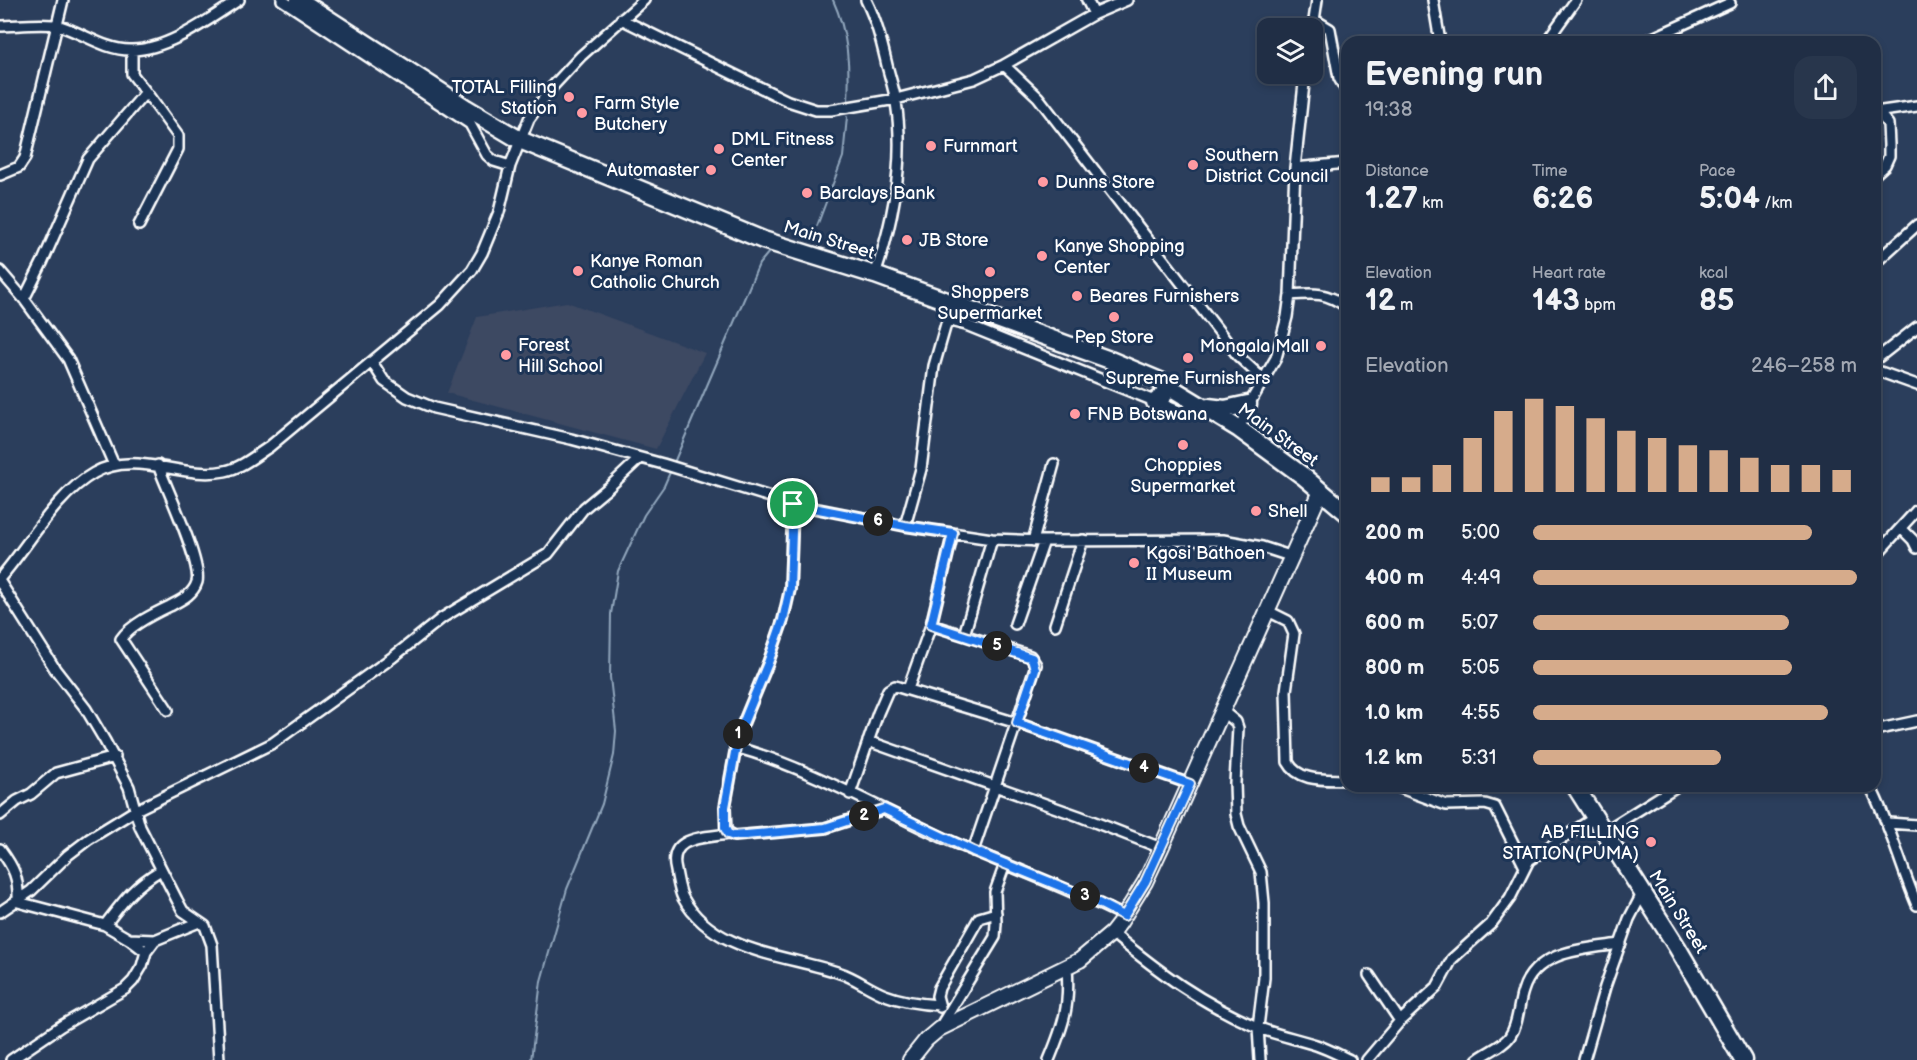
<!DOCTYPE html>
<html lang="en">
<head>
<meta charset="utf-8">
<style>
	:root { --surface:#202e45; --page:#28364c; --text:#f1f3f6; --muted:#a2a8b3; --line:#3d4a5e; --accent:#d6ab8b }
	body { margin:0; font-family:"Balsamiq Sans",sans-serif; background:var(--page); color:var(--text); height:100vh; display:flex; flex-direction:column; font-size:22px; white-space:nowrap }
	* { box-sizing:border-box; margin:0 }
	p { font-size:20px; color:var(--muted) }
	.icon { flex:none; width:33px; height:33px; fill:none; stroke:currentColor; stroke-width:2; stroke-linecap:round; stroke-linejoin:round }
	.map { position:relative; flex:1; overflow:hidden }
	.sheet { position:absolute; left:1341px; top:36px; width:540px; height:756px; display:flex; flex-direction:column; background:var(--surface); border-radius:18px; box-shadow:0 3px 9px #0003,0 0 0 2px var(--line) }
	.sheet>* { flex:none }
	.tools { position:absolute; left:1257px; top:18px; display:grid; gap:12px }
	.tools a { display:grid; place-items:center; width:66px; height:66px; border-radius:12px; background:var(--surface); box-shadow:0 3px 9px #0003,0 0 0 2px var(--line); font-size:30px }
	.pin { position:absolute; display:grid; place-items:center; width:51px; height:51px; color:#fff; margin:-26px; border:3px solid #fff; border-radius:50%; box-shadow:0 2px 6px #0007 }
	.km { position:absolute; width:30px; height:30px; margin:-15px; border-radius:50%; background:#222; color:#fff; font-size:16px; line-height:30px; text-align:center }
	.round { display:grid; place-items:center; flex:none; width:63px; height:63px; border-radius:18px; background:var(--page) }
	.overview { display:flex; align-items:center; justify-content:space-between; height:102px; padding:0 24px }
	h1 { font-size:33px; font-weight:700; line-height:45px }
	.stats { display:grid; grid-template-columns:repeat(3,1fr); gap:9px; height:102px; padding:6px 24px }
	.stats div { display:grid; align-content:center }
	.stats b { font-size:30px; font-weight:700 }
	.stats small { font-size:16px; font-weight:400 }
	.stats p { font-size:16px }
	.chart { height:168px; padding:12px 24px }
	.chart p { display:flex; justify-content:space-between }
	.chart svg { width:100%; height:108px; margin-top:6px; stroke:var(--accent); stroke-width:6 }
	ul { padding:0 24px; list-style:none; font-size:20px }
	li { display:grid; grid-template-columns:96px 72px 1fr; align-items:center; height:45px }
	li i { height:15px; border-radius:8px; background:var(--accent) }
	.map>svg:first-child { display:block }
	.built { fill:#3c4862 }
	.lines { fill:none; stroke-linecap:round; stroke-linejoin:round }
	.stream { stroke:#92a7bd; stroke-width:2 }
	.street-casing { stroke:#fff; stroke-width:14 }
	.secondary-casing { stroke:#fff; stroke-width:18 }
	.highway-casing { stroke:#fff; stroke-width:21 }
	.street { stroke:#1d3557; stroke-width:9 }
	.secondary { stroke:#1d3557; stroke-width:14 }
	.highway { stroke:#1d3557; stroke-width:16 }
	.route-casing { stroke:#fff; stroke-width:12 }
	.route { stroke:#1a73e8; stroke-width:8 }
	.poi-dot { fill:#ff9aa2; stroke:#1d3557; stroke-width:2 }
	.labels { text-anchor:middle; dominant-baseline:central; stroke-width:6; stroke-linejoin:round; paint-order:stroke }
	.poi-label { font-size:18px; fill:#fff; stroke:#1d3557; text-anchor:start }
	.street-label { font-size:18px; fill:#fff; stroke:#1d3557 }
</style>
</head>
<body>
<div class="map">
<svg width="1917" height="1060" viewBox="0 0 1917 1060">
	<rect width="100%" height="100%" fill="#2b3e5c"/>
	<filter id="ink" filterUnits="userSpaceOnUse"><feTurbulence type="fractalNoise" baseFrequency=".0167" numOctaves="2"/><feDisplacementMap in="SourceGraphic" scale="12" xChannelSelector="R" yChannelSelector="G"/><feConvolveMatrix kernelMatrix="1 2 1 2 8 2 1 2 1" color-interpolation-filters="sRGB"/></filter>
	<g filter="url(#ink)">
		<path class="built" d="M567,302l138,51 -49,96 -209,-56 30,-76z"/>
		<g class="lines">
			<path class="stream" d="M833,0c15,33 17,66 15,101
				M817,226l26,-69 4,-40
				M673,465l86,-201 10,-12
				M531,1060l10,-79 26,-92 35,-85 12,-49 2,-24 -6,-54 1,-63 7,-43 26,-56 20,-29 7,-16"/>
			<defs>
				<path id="street" d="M282,0l188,124 17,31 7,6 16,5
					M866,0c10,20 15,40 20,61 3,14 8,27 10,41 9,58 -2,117 -21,173
					M1087,0l7,14
					M1433,0l7,42
					M621,19l167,82 28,9h15l65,-11 78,-20 30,-14 90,-51 33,-14
					M1315,20l15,9 9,49 8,14
					M0,26c15,0 47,-4 60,0 23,7 45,24 70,24 37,1 79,-31 109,-50
					M1312,34l5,-34
					M1546,42l30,-42
					M1644,42l86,-39
					M1004,65l34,32 200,259 26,24
					M1875,112l42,-6
					M1295,168l52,-5
					M1875,174l10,-9 4,-9v-11l-1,-21 -10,-12
					M0,175l19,-8 6,-9 38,-158
					M139,225l39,-76v-13l-32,-44
					M1875,263l42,-38
					M0,271l24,28 44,60 46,106
					M1290,295c25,-2 36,-3 57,12
					M24,299l19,-38 45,-102 58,-67 -14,-18v-24
					M1875,360l42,-33
					M372,362l12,19 23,16 27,11 137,31 92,25 130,40 112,22 87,13 52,2 179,-1 39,7 31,10
					M1875,370l42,15
					M1239,429l12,-28 25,-43 11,-41 3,-22 5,-127 10,-94
					M158,465c8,22 44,98 39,117 -4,13 -16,18 -27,24 -15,7 -40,19 -49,33l47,71
					M793,504l-3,85 -7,31 -15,43 -30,73 -13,71 1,24 8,5 91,-8 59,-19
					M905,526l16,-57 13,-103 12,-42 4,-3 16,4 213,86 25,-2
					M1902,529l11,11 4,8
					M1033,541l21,-77
					M1875,556l42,-46
					M0,578c29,-33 55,-83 94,-105 42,-24 87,7 131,-2 16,-3 30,-15 44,-24l171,-142 32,-35 10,-17 17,-41 11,-46 19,-47 24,-33 28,-30 63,-56
					M0,582l55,87 31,40 19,32 24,46 11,40 37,73 6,11 22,15 7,19 7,115
					M1268,611l20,10 6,13 -8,57 2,71c11,21 39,17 59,18
					M1015,624l29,-83
					M931,625l99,31 6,9 -63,186
					M1055,625l28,-85
					M964,635l28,-96
					M908,689l23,-64 22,-92
					M1224,712l12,10 2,6 -3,55 1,31 3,12 22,46 3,31v75l-6,49 2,33
					M1875,730l42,-9
					M868,741l211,75 82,32
					M735,747c73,20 145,62 213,93 59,26 119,47 176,76
					M1395,786l51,19 39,-1 10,3 30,60
					M1870,786c20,38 30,79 47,119
					M850,794l28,-81 10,-23 7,-4 122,37 173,61
					M0,815l17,-14 14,-7 25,-21 59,-16
					M1888,823l29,2
					M1605,831l72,-45
					M728,834c-25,4 -61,2 -52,37 2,9 3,19 7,27 30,55 104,57 157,75 16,5 29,16 45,22 18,7 35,9 54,10
					M0,849c14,19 19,29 18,53l87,23 24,14 17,13
					M0,912l31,-21 37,-36 21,-16 47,-29 137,-67 120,-86 49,-39 106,-64 36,-46 24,-20 32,-30
					M105,925c19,-25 29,-39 56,-55
					M1112,933c48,40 89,70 147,95 19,7 38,11 57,17 12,4 23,10 34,15
					M129,939l26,1
					M1369,975l31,46
					M940,1007l-3,-11 2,-8 40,-70 17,-5
					M940,1027l55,-90 1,-14 -1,-31 10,-28
					M11,1060l50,-34 64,-37 8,-8 9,-15 4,-14 9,-12 44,-18
					M1049,1060c15,-36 21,-54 18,-93
					M1367,1060l33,-39 37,-34 15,-28 39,-35 19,-26 19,-38 65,-42
					M1477,1060c9,-8 27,-14 33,-24 9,-13 8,-31 13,-45 12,-41 62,-42 98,-47
					M1584,1060l21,-73 24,-68 14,-27"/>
				<path id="secondary" d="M910,1060l16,-20 13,-11 141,-69 32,-27 7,-9 26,-42 16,-34 160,-357"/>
				<path id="highway" d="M299,0l167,108 54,32 243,100 112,35 235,85 50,21 79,48 64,47 44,37
					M1155,402l9,-7 2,-10
					M1208,407l17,2 23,-5
					M1575,786l102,161 66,113"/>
			</defs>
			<use href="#street" class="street-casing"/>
			<use href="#secondary" class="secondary-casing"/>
			<use href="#highway" class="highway-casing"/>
			<use href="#street" class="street"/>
			<use href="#secondary" class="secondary"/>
			<use href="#highway" class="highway"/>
		</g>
	</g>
	<g class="lines" filter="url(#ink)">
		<defs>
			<path id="route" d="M793,504l112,22 48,7 -22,92 101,33 3,11 -18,54 173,61 -45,98 -21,34 -37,-19 -114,-46 -89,-42 -59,19 -91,8 -6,-2 -3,-6v-21l13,-71 30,-73 15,-43 7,-31z"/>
		</defs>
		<use href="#route" class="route-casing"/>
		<use href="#route" class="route"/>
	</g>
	<g class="poi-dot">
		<circle cx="569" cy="97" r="6"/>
		<circle cx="582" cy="113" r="6"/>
		<circle cx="931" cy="146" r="6"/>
		<circle cx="719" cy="149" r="6"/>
		<circle cx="1193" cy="165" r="6"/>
		<circle cx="711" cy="170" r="6"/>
		<circle cx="1043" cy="182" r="6"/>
		<circle cx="807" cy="193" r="6"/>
		<circle cx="907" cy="240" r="6"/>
		<circle cx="1042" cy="256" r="6"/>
		<circle cx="578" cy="271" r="6"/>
		<circle cx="990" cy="272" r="6"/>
		<circle cx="1077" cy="296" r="6"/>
		<circle cx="1114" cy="317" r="6"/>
		<circle cx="1321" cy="346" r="6"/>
		<circle cx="506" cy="355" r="6"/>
		<circle cx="1188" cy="358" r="6"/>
		<circle cx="1075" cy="414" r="6"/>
		<circle cx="1183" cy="445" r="6"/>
		<circle cx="1256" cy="511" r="6"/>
		<circle cx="1134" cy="563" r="6"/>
		<circle cx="1651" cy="842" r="6"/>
	</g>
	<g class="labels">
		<g class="poi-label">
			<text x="557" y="87" text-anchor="end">TOTAL Filling<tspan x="557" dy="21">Station</tspan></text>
			<text x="594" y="103">Farm Style<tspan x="594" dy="21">Butchery</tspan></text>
			<text x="731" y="139">DML Fitness<tspan x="731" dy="21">Center</tspan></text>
			<text x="943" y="146">Furnmart</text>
			<text x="1205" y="155">Southern<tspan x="1205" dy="21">District Council</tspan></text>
			<text x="699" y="170" text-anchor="end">Automaster</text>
			<text x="1055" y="182">Dunns Store</text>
			<text x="819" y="193">Barclays Bank</text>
			<text x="919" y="240">JB Store</text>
			<text x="1054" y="246">Kanye Shopping<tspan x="1054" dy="21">Center</tspan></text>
			<text x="590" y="261">Kanye Roman<tspan x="590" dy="21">Catholic Church</tspan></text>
			<text x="990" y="292" text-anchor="middle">Shoppers<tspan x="990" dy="21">Supermarket</tspan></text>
			<text x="1089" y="296">Beares Furnishers</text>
			<text x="1114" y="337" text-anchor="middle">Pep Store</text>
			<text x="518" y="345">Forest<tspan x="518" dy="21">Hill School</tspan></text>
			<text x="1309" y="346" text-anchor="end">Mongala Mall</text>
			<text x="1188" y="378" text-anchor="middle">Supreme Furnishers</text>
			<text x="1087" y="414">FNB Botswana</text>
			<text x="1183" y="465" text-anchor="middle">Choppies<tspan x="1183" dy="21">Supermarket</tspan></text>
			<text x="1268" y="511">Shell</text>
			<text x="1146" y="553">Kgosi Bathoen<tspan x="1146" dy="21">II Museum</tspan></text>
			<text x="1639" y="832" text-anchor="end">AB FILLING<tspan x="1639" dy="21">STATION(PUMA)</tspan></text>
		</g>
		<g class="street-label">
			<text transform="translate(829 240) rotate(17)">Main Street</text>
			<text transform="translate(1278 435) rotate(36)">Main Street</text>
			<text transform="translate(1678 912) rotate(58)">Main Street</text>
		</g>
	</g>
</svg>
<div class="tools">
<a><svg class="icon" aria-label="layers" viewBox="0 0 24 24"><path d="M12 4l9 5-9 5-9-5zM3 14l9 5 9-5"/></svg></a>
</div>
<div class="pin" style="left:793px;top:504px;background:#1e9e55"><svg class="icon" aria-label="arrive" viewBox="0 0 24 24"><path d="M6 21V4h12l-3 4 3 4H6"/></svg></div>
<b class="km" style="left:738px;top:734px">1</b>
<b class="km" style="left:864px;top:816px">2</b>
<b class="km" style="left:1085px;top:896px">3</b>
<b class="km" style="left:1144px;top:768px">4</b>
<b class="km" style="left:997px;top:646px">5</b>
<b class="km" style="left:878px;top:521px">6</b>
<section class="sheet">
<div class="overview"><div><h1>Evening run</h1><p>19:38</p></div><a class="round"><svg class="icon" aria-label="share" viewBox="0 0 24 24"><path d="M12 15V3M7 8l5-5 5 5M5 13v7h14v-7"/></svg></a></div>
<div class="stats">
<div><p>Distance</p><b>1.27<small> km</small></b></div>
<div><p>Time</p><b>6:26</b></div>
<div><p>Pace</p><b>5:04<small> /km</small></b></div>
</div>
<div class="stats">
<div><p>Elevation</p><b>12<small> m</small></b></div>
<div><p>Heart rate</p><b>143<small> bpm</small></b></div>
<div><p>kcal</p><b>85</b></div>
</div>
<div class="chart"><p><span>Elevation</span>246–258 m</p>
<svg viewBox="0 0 160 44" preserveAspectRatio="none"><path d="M5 44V38M15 44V38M25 44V33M35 44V22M45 44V11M55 44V6M65 44V9M75 44V14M85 44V19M95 44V22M105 44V25M115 44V27M125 44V30M135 44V33M145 44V33M155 44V35"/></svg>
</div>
<ul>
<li><b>200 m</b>5:00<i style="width:86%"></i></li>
<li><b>400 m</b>4:49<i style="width:100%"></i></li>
<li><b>600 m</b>5:07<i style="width:79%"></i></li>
<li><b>800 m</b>5:05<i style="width:80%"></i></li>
<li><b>1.0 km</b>4:55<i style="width:91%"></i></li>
<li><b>1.2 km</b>5:31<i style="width:58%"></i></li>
</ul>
</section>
</div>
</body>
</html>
